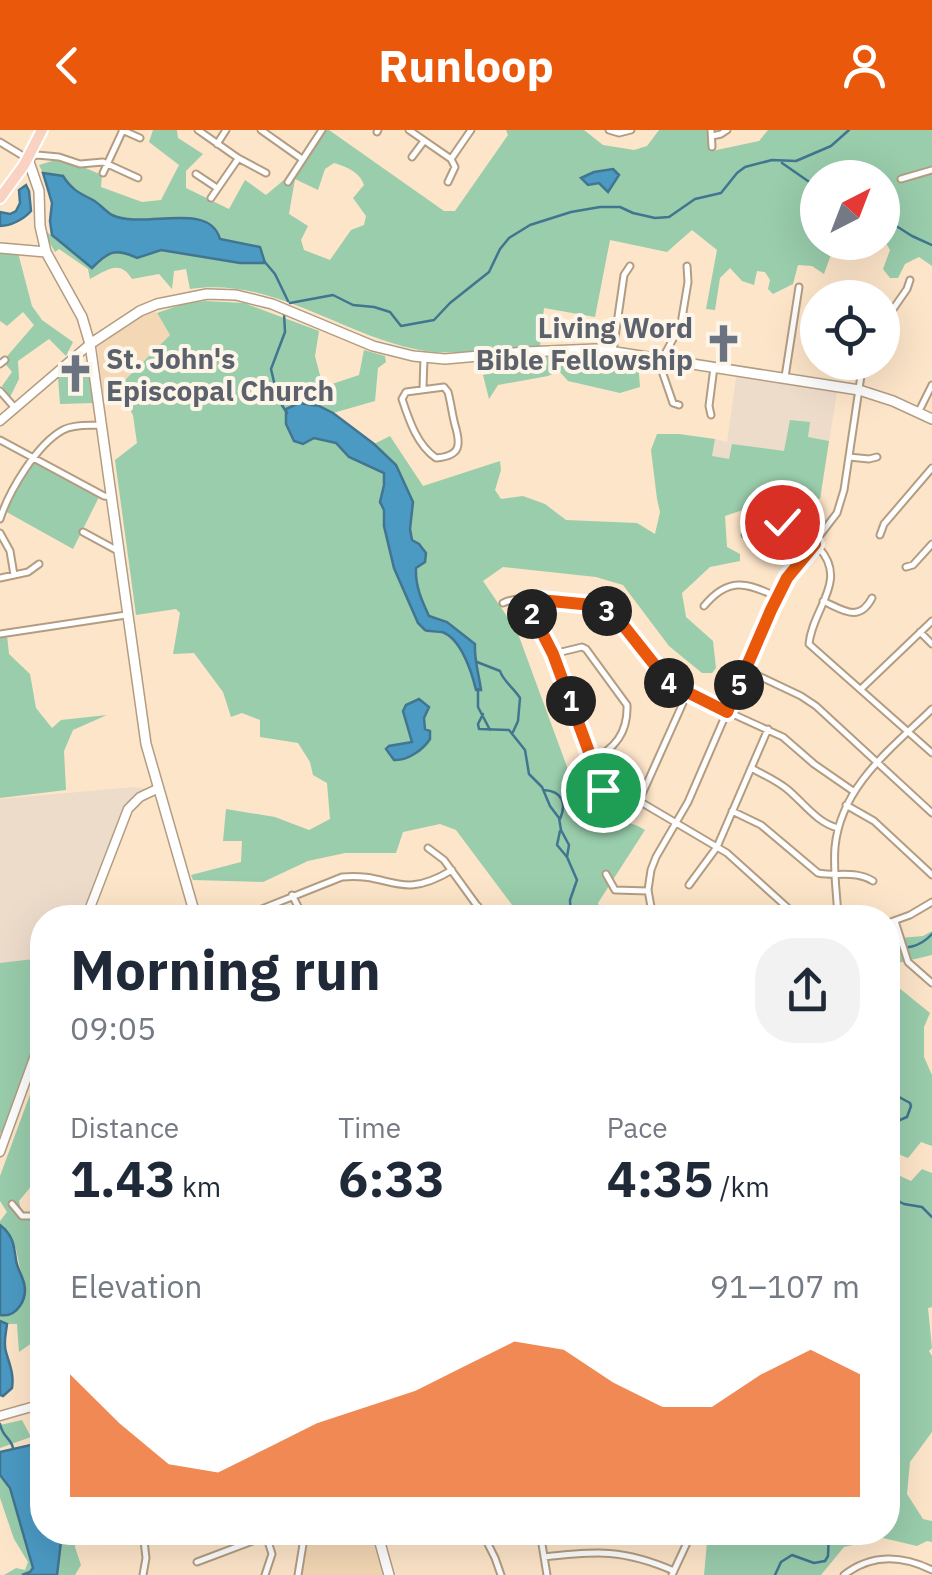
<!DOCTYPE html>
<html lang="en">
<head>
<meta charset="utf-8">
<style>
	:root { --surface:#fff; --page:#f2f2f3; --text:#1f2937; --muted:#747a83; --accent:#ea580c }
	body { margin:0; font-family:"IBM Plex Sans",sans-serif; background:var(--page); color:var(--text); height:100vh; display:flex; flex-direction:column; font-size:38px; white-space:nowrap }
	* { box-sizing:border-box; margin:0 }
	p { font-size:32px; color:var(--muted) }
	.icon { flex:none; width:55px; height:55px; fill:none; stroke:currentColor; stroke-width:2; stroke-linecap:round; stroke-linejoin:round }
	.map { position:relative; flex:1; overflow:hidden }
	.side { position:absolute; left:30px; top:775px; width:870px; height:640px; display:flex; flex-direction:column; background:var(--surface); border-radius:40px; box-shadow:0 10px 40px #0002 }
	.side>* { flex:none }
	.needle { width:65px; rotate:42deg }
	.fabs { position:absolute; left:800px; top:30px; display:grid; gap:20px }
	.fabs a { display:grid; place-items:center; width:100px; height:100px; border-radius:50%; background:var(--surface); box-shadow:0 10px 40px #0002; font-size:50px }
	.pin { position:absolute; display:grid; place-items:center; width:85px; height:85px; color:#fff; margin:-42px; border:5px solid #fff; border-radius:50%; box-shadow:0 2px 10px #0007 }
	.km { position:absolute; width:50px; height:50px; margin:-25px; border-radius:50%; background:#222; color:#fff; font-size:28px; line-height:50px; text-align:center }
	.round { display:grid; place-items:center; flex:none; width:105px; height:105px; border-radius:40px; background:var(--page) }
	.headline { display:flex; align-items:center; justify-content:space-between; height:170px; padding:0 40px }
	h1 { font-size:55px; font-weight:700; line-height:75px }
	.stats { display:grid; grid-template-columns:repeat(3,1fr); gap:15px; height:170px; padding:10px 40px }
	.stats div { display:grid; align-content:center }
	.stats b { font-size:50px; font-weight:700 }
	.stats small { font-size:28px; font-weight:400 }
	.stats p { font-size:28px }
	.chart { height:280px; padding:20px 40px }
	.chart p { display:flex; justify-content:space-between }
	.chart svg { width:100%; height:180px; margin-top:10px; fill:var(--accent); opacity:.7 }
	header { display:flex; justify-content:space-between; align-items:center; height:130px; padding:0 40px; background:var(--accent); color:#fff; font-size:45px; font-weight:700 }
	.map>svg:first-child { display:block }
	.built { fill:#f4d8b5 }
	.education { fill:#eedccb }
	.green { fill:#99cdac; fill-rule:evenodd }
	.water { fill:#4b9ac4; stroke:#417590; stroke-width:2.5 }
	.lines { fill:none; stroke-linecap:round; stroke-linejoin:round }
	.stream { stroke:#417590; stroke-width:2.5 }
	.minor-casing { stroke:#b39d82; stroke-width:9 }
	.tertiary-casing { stroke:#b39d82; stroke-width:11 }
	.secondary-casing { stroke:#b39d82; stroke-width:12 }
	.primary-casing { stroke:#fff; stroke-width:14 }
	.minor { stroke:#fff; stroke-width:5 }
	.tertiary { stroke:#fff; stroke-width:8 }
	.secondary { stroke:#fff; stroke-width:9 }
	.primary { stroke:#fad2c2; stroke-width:10 }
	.route-casing { stroke:#fff; stroke-width:20 }
	.route { stroke:#ea580c; stroke-width:12 }
	.labels { text-anchor:middle; dominant-baseline:central; stroke-width:8; stroke-linejoin:round; paint-order:stroke }
	.worship-label { font-size:28px; font-weight:bold; fill:#5b616d; stroke:#fef5e9; text-anchor:end }
</style>
</head>
<body>
<header><svg class="icon" aria-label="back" viewBox="0 0 24 24"><path d="M15 5l-7 7 7 7"/></svg>Runloop<svg class="icon" aria-label="person" viewBox="0 0 24 24"><circle cx="12" cy="8" r="4"/><path d="M4 21q1-7 8-7t8 7"/></svg></header>
<div class="map">
<svg width="932" height="1445" viewBox="0 0 932 1445">
	<rect width="100%" height="100%" fill="#fde5c9"/>
	<path class="built" d="M154,179l16,26 -52,52 -15,8 -6,-50 2,-4 32,-21z
		M307,1402l66,1 12,42h-86z"/>
	<path class="education" d="M737,241l101,15 -18,113 -30,-5 -78,-38 3,-17 12,3z
		M133,657l24,2 -23,13 -48,115 -44,1v118l-38,105 -4,-1v-341z"/>
	<path class="green" d="M153,0h24l1,8 25,16 -17,17v17l43,21 16,-29 21,15 25,-21 30,-44h8l115,81h11l53,-76 -2,-5h78l19,15 31,5 13,-4 12,-16h50v20l3,1 47,-10 9,-11h164v136l-13,-9 -14,7 -7,14h-8l-7,-9 7,-19 -7,-12 -1,-60h-64v64l43,1 -6,8 -22,-2 -9,25 -12,-8 -14,-1 -5,19 -20,10 -5,-5 2,-9 -5,-8 -8,-1 -3,14 -12,-4 -12,-13 -10,10 -5,32 -9,-1 11,-59 -25,-20 -25,22 -57,-12 -15,77 -51,-9 -4,38c-33,2 -84,9 -115,5 -81,-13 -151,-75 -235,-62l-4,-20 -12,2 -2,18 -13,-15 -27,5c-12,-20 -25,-9 -42,0l-2,-10 -29,-20 -4,3 -8,-14v-6c14,13 31,23 45,36 16,-16 24,-21 45,-10l24,-8 79,13h24l-5,-16 -39,-8c-10,-39 -78,-9 -108,-24 -7,-4 -12,-11 -19,-15 -14,-7 -21,-10 -30,-24l-20,-3 -4,-8 23,-7 40,17 -1,12 41,15 19,-2 18,-35 -30,-23zM334,33c13,4 26,9 30,22l-11,13 13,18 -2,9 -13,5 -21,30 -26,-10 -3,-10 7,-14 -19,-12 6,-35 23,11 7,-21z
		M0,122l18,1 14,53 10,14 31,22 -7,14 -17,-17 -31,22 1,18 -9,18 -8,-11 10,-14 -9,-11 31,-36 -11,-13 -16,14 -7,-5z
		M205,171l39,2 75,28 -4,25 8,31 36,-12 5,-25 21,6 1,6 -8,6 -3,33 -42,12 -14,-7 -5,32 22,5 13,14 35,16v12l-4,17 4,8v16l10,42 24,55 7,7c1,1 16,2 17,2 19,6 30,40 34,58l5,-1c-2,-15 -6,-29 -6,-45l-28,-22 -18,-6 -14,-37 1,-11 8,-6 -12,-22 -2,-11 3,-27 -17,-37 -22,-21 16,-8 33,50 77,-25 1,9 -6,20 6,9 22,-3 22,8 21,16 71,3 18,11 5,-22 -3,-13 -6,-49 6,-16h22l36,5 -3,17 17,3 3,-15 52,7 6,-31 20,2 -2,15 21,4 -9,58 -30,-5 -65,22 2,31 13,7v7l-30,6 -28,26 4,24 27,24 3,27 -4,5h-10l-33,-27 -46,-61 -27,-8 -93,-10 -20,14 34,50 67,182h7c20,14 33,3 54,17l-47,73 4,12 5,3 -86,-1 -65,-87 -16,-6 -37,8 -7,21h-51l-37,8 -45,21 -70,-2 -2,-5 50,-13 1,-21h-19l3,-32 49,8 34,13 21,-11 -3,-36 -14,-8 -3,-13 -12,-19 -38,-6v-17l-18,-7 -11,4 -8,-25 -29,-39 -21,1 7,-41 -4,-4 -40,6 -21,-155 22,-17 -4,-28 -15,-28 52,-52 -13,-22 26,-9z
		M580,223l58,8 2,26 -20,6 -52,-12 -9,-10 -11,5 -50,9 -9,14 -6,-24 38,-8 4,-7z
		M78,240h12l5,33 -35,1 -2,-27h15l4,3z
		M32,328l68,37 -27,54 -70,-39z
		M0,505h7l2,19 21,20 6,34 16,20 9,-8 46,-5 -34,15 -9,21 2,39 -66,8z
		M932,801v24l-34,8 -6,13 1,7 37,30 -6,14v30l8,18v71l-11,-4 -13,16 -10,-4 -10,8v-223l35,-3z
		M42,828v65l-38,106 -4,5v-171z
		M32,959l10,15v79l-9,1 -14,17 3,14 20,1v120l-23,16 -2,-28h-10l-7,-4v-6l25,-23 -9,-42 -16,-22v-6l7,-9 -7,-11v-25z
		M888,1036l8,8 15,7 11,-12 10,4v134l-4,1 4,40 -3,3 3,5v76l-22,30 -3,32 16,25 9,2v21l-5,-1 -10,5 -34,-8 -39,9 -23,28h-117l3,-33 8,-9 173,-1z
		M22,1290l9,17 -31,11v-23z
		M0,1341l10,17 23,79 28,-34h15l-1,14 6,18 -6,10h-71l12,-7 9,2 3,-8 -14,-23 -14,-41z"/>
	<path class="water" d="M613,39l6,6 -11,17 -9,-9 -11,2 -7,-7 13,-6z
		M43,43l20,3c9,14 16,17 30,24 7,4 12,11 19,15 31,15 97,-15 108,24l40,8 5,16h-25l-79,-13 -24,8c-22,-11 -29,-6 -45,10l-40,-33 -2,-14 2,-18z
		M26,55l3,6 2,20c-7,8 -20,15 -31,15v-14l10,2 6,-3 4,-8 -1,-13z
		M299,273l20,3 14,7 41,31 22,21 17,37 -3,27 2,11 7,4 7,9 -1,9 -9,6c-1,18 6,33 13,48l18,6 28,22c-1,16 4,30 6,46h-5c-4,-17 -15,-52 -34,-58 -1,0 -16,-1 -17,-2l-7,-7 -24,-55 -10,-42v-16l-4,-8 4,-17v-12l-35,-16 -13,-14 -22,-5 -11,6 -9,-3 -8,-17v-15z
		M419,569l10,8 -5,11 1,11 5,2v8c-7,11 -23,22 -36,21l-8,-11 3,-3 23,-4 -9,-31 3,-6z
		M0,1095c13,10 14,20 16,35 1,8 6,15 8,23 4,16 -7,35 -24,32z
		M0,1191l7,3c-1,9 -4,19 -1,28 4,14 8,22 6,36l-9,8 -3,-1z
		M35,1314l6,2 1,10v76l20,1 -5,42h-35l8,-3 3,-4 -23,-80 -10,-13v-23z"/>
	<g class="lines">
		<path class="stream" d="M782,33l36,25
			M882,87l30,19 20,9
			M264,131l11,13 13,27
			M290,173l43,-8 20,10 21,2 16,5 11,14 33,-6 16,-17 39,-31 11,-23 9,-11 21,-13 41,-13 29,-5h20l13,6 22,5 14,-1 26,-18 26,-6 16,-20 8,-6 27,-7 24,1 35,-15 18,-16
			M284,183l1,19 -14,37 7,30 9,14
			M477,532l23,9c3,10 14,17 20,27l-2,23 -5,11
			M478,559v18l12,23
			M483,584l-5,10 1,5 30,1 16,20 4,24 13,13 8,19 9,12 2,12 8,15 -2,12
			M544,660c18,1 23,13 16,29
			M560,701l-3,14 10,12 10,23 -7,20 1,18
			M888,817c18,2 31,1 44,-13
			M888,926v7
			M888,937l4,12 -2,13 20,11 1,3 -4,11 -19,8
			M888,1066l16,8 18,3 10,10
			M0,1294c3,14 11,14 13,24
			M775,1445l6,-13 11,-7 22,8 11,-2 3,-5 1,-24"/>
		<defs>
			<path id="minor" d="M122,0l18,8
				M198,0l40,28 28,15
				M261,0l41,29
				M409,0l42,29
				M609,0l10,3 12,-3
				M711,0l1,17
				M377,2l1,-2
				M712,6l9,-2 6,-4
				M0,12l28,17 9,-4 22,2 21,7 23,-2 35,16
				M217,14l9,-14
				M412,27l12,-16
				M451,29l20,-29
				M103,43l20,-43
				M196,44l21,14
				M901,49l31,-9
				M288,52l34,-52
				M448,52l7,-15 -4,-8
				M211,68l27,-39
				M882,195l25,-36 3,-9
				M613,221l11,-76 6,-9
				M0,234l5,-4
				M785,247l14,-90
				M444,257l4,5c3,11 4,22 7,33 6,20 6,31 -19,33 -19,-13 -27,-38 -34,-59l4,-7z
				M423,258l1,-30
				M0,261l15,17
				M679,275l-6,-2 -11,-32 4,-19 15,-28 7,-42 -1,-16
				M918,283l14,-28
				M711,285l-2,-9 5,-39
				M0,310l104,56 8,1
				M849,327l20,2 8,-2
				M783,388v14
				M0,389c9,-28 37,-75 63,-89 11,-6 27,-4 39,-5
				M83,402l35,19
				M0,403l10,18 4,24
				M745,405c16,4 31,-5 47,-3 10,2 20,9 27,16 30,33 -7,61 -10,96l123,109
				M880,405l4,-11 48,-56
				M906,437l7,-2 19,-21
				M0,448l28,-6 11,-8
				M530,469l2,14 21,41 52,141c9,8 23,3 34,6l88,52 72,65
				M823,471c20,9 36,22 49,-3
				M503,473c15,-7 31,-4 47,-3 16,2 33,1 48,7 34,12 51,63 84,84l101,46 31,27 39,27
				M704,476c24,-29 42,-24 73,-9
				M920,502l12,12
				M0,504l126,-19
				M553,524l29,-7 4,2 41,56c1,26 -11,44 -35,54
				M746,540l55,26 15,10 116,107
				M862,558l70,-67
				M751,638c13,7 25,12 36,21 16,13 30,34 51,39
				M639,671l48,-107
				M846,675l28,16 58,54
				M732,681l29,14 57,48c20,4 37,-3 55,8
				M428,718l16,12 42,58
				M606,744l9,16 33,1
				M689,755l28,-38 51,-118
				M292,765l12,23
				M239,788l103,-41c49,-5 57,25 110,-7
				M455,788l23,-12
				M653,788l-5,-28 3,-20 5,-13 32,-55 83,-192 16,-32 50,-65 7,-23 19,-128
				M838,788c-1,-24 -5,-48 -3,-71 6,-61 56,-98 97,-138
				M895,791l13,41 24,21
				M888,793l22,-8 22,-13
				M12,1074l10,12h20
				M143,1402l3,26 -3,17
				M265,1402l7,22 -7,21
				M482,1402l13,26 6,17
				M540,1402l7,43
				M101,1409l22,-2 13,-5
				M544,1427c53,-6 79,-8 130,14
				M197,1432l69,-26
				M298,1445l7,-43
				M672,1445l20,-43
				M844,1445c27,-21 58,-20 88,-5"/>
			<path id="tertiary" d="M0,291l90,-77
				M86,788l42,-109 12,-12 17,-8
				M0,1022l42,-116
				M0,1286l42,-12"/>
			<path id="secondary" d="M28,29l11,32 1,35 6,26 36,65 8,27 56,400 50,174
				M0,118l46,4
				M90,214l50,-33 17,-7 50,-10 29,1 36,9 101,42 40,10 32,3 80,-7 71,-3 263,41 34,11 39,18
				M377,1402l12,43"/>
			<path id="primary" d="M0,68l24,-33 18,-35"/>
		</defs>
		<use href="#minor" class="minor-casing"/>
		<use href="#tertiary" class="tertiary-casing"/>
		<use href="#secondary" class="secondary-casing"/>
		<use href="#primary" class="primary-casing"/>
		<use href="#minor" class="minor"/>
		<use href="#tertiary" class="tertiary"/>
		<use href="#secondary" class="secondary"/>
		<use href="#primary" class="primary"/>
	</g>
	<g class="lines">
		<defs>
			<path id="route" d="M603,660l-50,-136 -21,-41 -2,-14 62,6 14,5 13,10 50,63 58,29 44,-102 16,-32 28,-34 -16,-10 -16,-2 -1,-10"/>
		</defs>
		<use href="#route" class="route-casing"/>
		<use href="#route" class="route"/>
	</g>
	<defs>
		<symbol id="church-bare" viewBox="-9 -9 18 18"><path d="M-1.2-6h2.4v3.5h3.3v2.4h-3.3V6h-2.4V-.1h-3.3v-2.4h3.3Z" fill="#6b7280" stroke="#fef5e9" stroke-width="2.5" paint-order="stroke"/></symbol>
	</defs>
	<g fill-rule="evenodd">
		<use href="#church-bare" x="696" y="186" width="55" height="55"/>
		<use href="#church-bare" x="48" y="216" width="55" height="55"/>
	</g>
	<g class="labels">
		<g class="worship-label">
			<text x="693" y="197">Living Word<tspan x="693" dy="32">Bible Fellowship</tspan></text>
			<text x="106" y="228" text-anchor="start">St. John's<tspan x="106" dy="32">Episcopal Church</tspan></text>
		</g>
	</g>
</svg>
<div class="fabs">
<a><svg class="needle" viewBox="-14 -14 28 28"><path d="M0-13l5 13h-10z" fill="#e53935"/><path d="M0 13l5-13h-10z" fill="#747a83"/></svg></a>
<a><svg class="icon" aria-label="locate" viewBox="0 0 24 24"><circle cx="12" cy="12" r="6"/><path d="M12 2v4M12 18v4M2 12h4M18 12h4"/></svg></a>
</div>
<div class="pin" style="left:603px;top:660px;background:#1e9e55"><svg class="icon" aria-label="arrive" viewBox="0 0 24 24"><path d="M6 21V4h12l-3 4 3 4H6"/></svg></div>
<div class="pin" style="left:782px;top:392px;background:#d93025"><svg class="icon" aria-label="check" viewBox="0 0 24 24"><path d="M5 12l5 5 9-10"/></svg></div>
<b class="km" style="left:571px;top:571px">1</b>
<b class="km" style="left:532px;top:484px">2</b>
<b class="km" style="left:607px;top:481px">3</b>
<b class="km" style="left:669px;top:553px">4</b>
<b class="km" style="left:739px;top:555px">5</b>
<section class="side">
<div class="headline"><div><h1>Morning run</h1><p>09:05</p></div><a class="round"><svg class="icon" aria-label="share" viewBox="0 0 24 24"><path d="M12 15V3M7 8l5-5 5 5M5 13v7h14v-7"/></svg></a></div>
<div class="stats">
<div><p>Distance</p><b>1.43<small> km</small></b></div>
<div><p>Time</p><b>6:33</b></div>
<div><p>Pace</p><b>4:35<small> /km</small></b></div>
</div>
<div class="chart"><p><span>Elevation</span>91–107 m</p>
<svg viewBox="0 0 160 44" preserveAspectRatio="none"><path d="M0 44V14L10 26L20 36L30 38L40 32L50 26L60 22L70 18L80 12L90 6L100 8L110 16L120 22L130 22L140 14L150 8L160 14V44z"/></svg>
</div>
</section>
</div>
</body>
</html>
